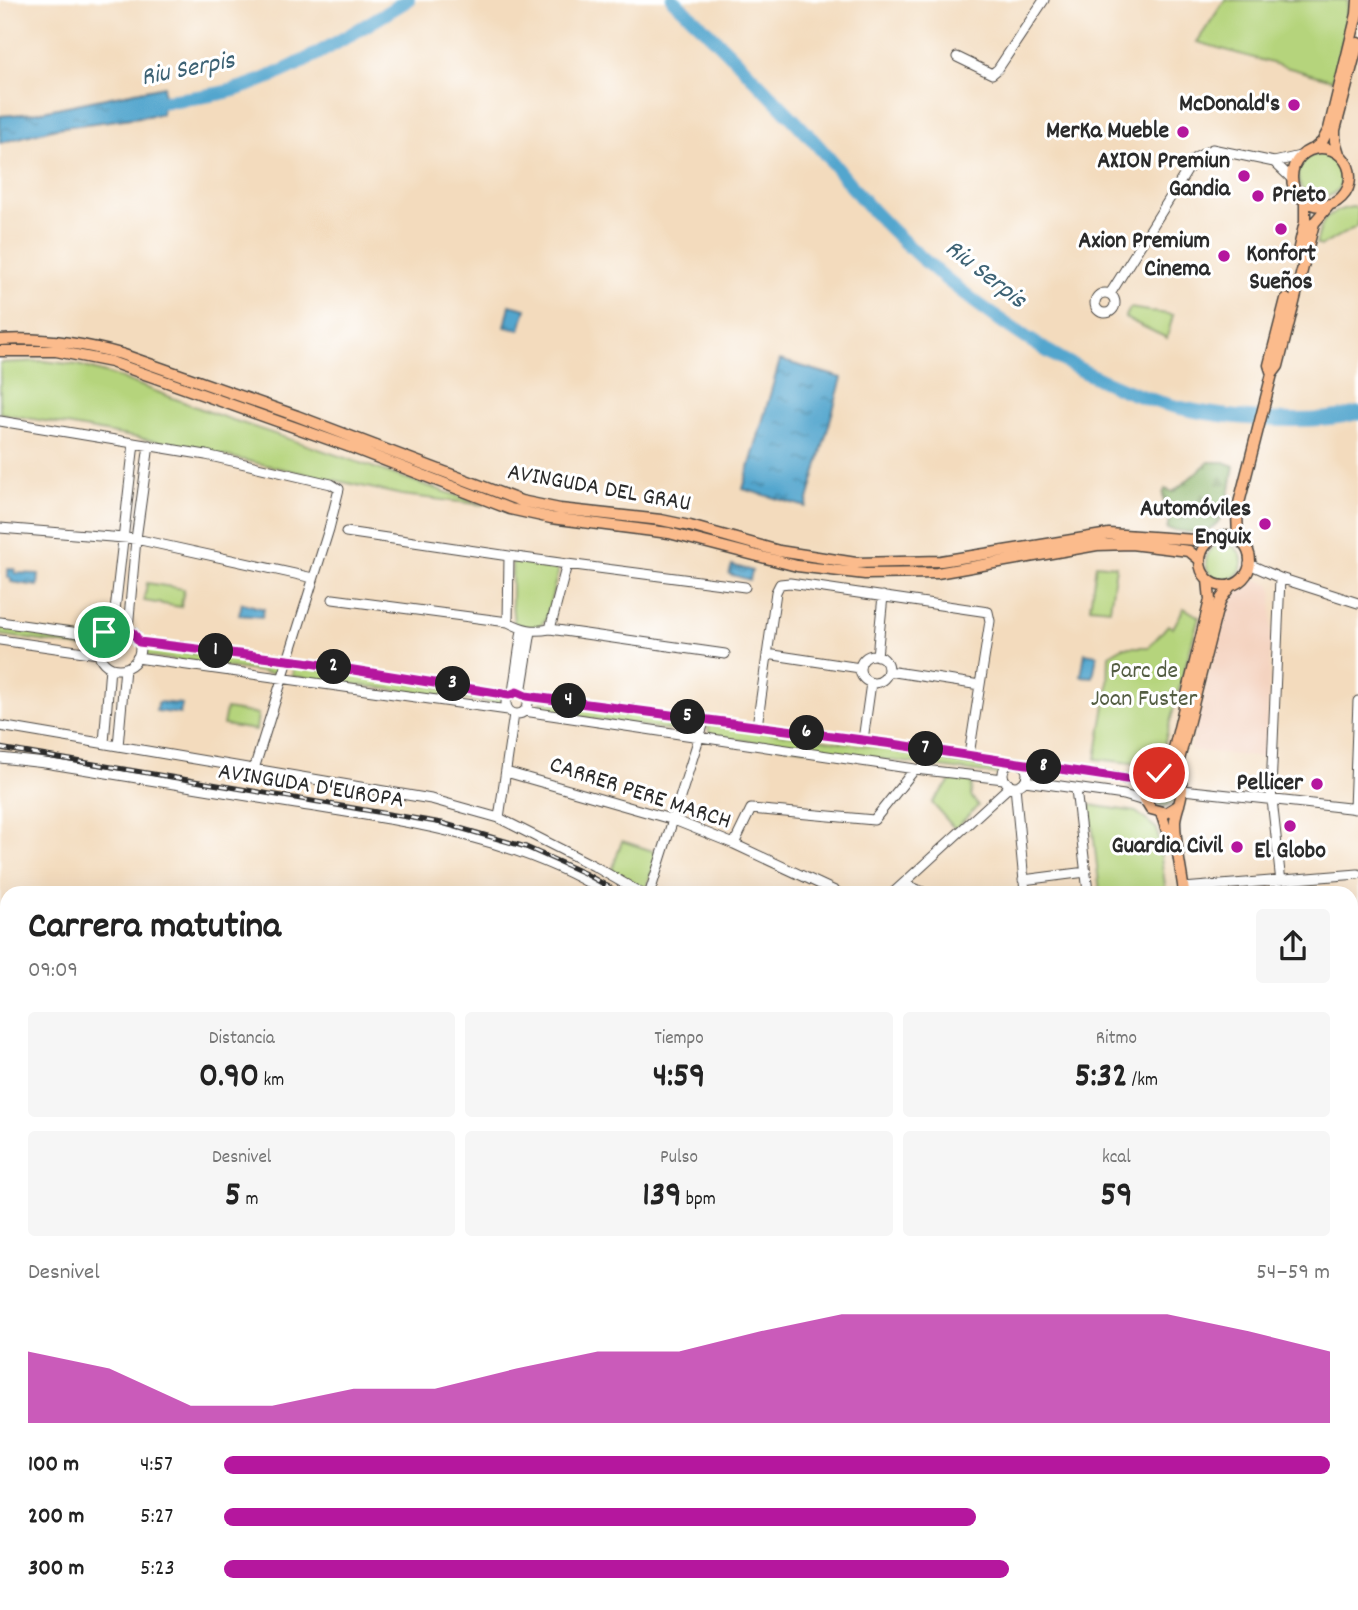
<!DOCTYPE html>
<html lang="es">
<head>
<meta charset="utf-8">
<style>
	:root { --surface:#fff; --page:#f6f6f6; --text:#222; --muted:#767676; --accent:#b5179e }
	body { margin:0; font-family:Dekko,sans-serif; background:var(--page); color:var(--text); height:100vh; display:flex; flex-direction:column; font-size:26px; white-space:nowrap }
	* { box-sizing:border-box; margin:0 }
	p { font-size:23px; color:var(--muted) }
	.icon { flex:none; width:38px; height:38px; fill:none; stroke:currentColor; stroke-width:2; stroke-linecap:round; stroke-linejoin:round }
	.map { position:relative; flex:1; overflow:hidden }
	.details { position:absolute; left:0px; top:886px; width:1358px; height:724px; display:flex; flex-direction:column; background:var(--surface); border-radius:21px 21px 0 0; box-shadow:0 7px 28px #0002 }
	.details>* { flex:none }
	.pin { position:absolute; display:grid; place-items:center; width:60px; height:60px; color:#fff; margin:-30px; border:4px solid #fff; border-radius:50%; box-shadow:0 2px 7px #0007 }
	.km { position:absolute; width:35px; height:35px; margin:-18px; border-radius:50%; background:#222; color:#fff; font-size:19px; line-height:35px; text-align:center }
	.round { display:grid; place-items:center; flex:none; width:74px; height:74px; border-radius:7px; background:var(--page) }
	.head { display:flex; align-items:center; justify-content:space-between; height:119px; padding:0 28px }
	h1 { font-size:38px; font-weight:800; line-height:52px }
	.metrics { display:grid; grid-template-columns:repeat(3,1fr); gap:10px; height:119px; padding:7px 28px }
	.metrics div { display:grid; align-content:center; border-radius:7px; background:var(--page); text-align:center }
	.metrics b { font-size:35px; font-weight:800 }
	.metrics small { font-size:19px; font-weight:400 }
	.metrics p { font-size:19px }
	.chart { height:196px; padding:14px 28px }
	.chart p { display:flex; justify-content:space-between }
	.chart svg { width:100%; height:126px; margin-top:7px; fill:var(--accent); opacity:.7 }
	ul { padding:0 28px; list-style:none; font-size:23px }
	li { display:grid; grid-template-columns:112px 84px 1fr; align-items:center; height:52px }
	li i { height:18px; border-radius:9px; background:var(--accent) }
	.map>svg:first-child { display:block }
	.built { fill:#f4d3c0 }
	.industrial { fill:url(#industrial-grid) }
	.green { fill:#b5d47c; stroke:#708054; stroke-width:2 }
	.forest { fill:url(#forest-firs); stroke:#5e704c; stroke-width:2 }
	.water { fill:url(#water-ripples); stroke:#3e687c; stroke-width:2 }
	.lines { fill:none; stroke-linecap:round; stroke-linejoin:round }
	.stream { stroke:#52a6ce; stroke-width:2.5 }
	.river { stroke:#52a6ce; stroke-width:14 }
	.minor-casing { stroke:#494541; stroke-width:11 }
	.major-casing { stroke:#494541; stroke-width:13 }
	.minor { stroke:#fff; stroke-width:9 }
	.major { stroke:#fbbb8c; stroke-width:10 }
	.rail-casing { stroke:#2b2b2b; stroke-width:5 }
	.rail { stroke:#fff; stroke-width:2.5; stroke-dasharray:8; stroke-linecap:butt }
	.route-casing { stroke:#fff; stroke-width:14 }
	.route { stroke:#b5179e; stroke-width:9 }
	.poi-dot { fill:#b5179e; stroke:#fff; stroke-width:2.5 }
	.labels { text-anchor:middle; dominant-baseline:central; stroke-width:6; stroke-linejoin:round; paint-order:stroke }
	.poi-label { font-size:24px; font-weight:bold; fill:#2b2b2b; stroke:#fff; text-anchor:end }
	.street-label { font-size:24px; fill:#2b2b2b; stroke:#fff }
	.park-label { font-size:24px; fill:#545e43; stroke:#fff }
	.water-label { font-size:26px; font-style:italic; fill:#3d6274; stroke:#fff }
</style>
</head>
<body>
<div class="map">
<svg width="1358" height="1610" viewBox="0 0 1358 1610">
	<defs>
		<pattern id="industrial-grid" width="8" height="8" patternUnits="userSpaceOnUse" patternTransform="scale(1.75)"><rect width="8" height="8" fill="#d0c0bc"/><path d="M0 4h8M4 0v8" fill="none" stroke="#b3a5a2"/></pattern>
		<pattern id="forest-firs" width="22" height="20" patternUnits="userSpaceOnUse" patternTransform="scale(1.75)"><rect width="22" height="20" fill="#90b66c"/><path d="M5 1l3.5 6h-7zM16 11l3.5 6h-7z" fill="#769459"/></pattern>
		<pattern id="water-ripples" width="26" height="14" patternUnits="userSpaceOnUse" patternTransform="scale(1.75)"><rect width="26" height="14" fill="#52a6ce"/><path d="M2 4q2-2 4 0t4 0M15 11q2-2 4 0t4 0" fill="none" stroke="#4487a7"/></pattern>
	</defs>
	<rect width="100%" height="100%" fill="#fff"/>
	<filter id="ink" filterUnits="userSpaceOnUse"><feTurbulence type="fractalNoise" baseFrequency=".0143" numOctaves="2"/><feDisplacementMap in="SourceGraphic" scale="14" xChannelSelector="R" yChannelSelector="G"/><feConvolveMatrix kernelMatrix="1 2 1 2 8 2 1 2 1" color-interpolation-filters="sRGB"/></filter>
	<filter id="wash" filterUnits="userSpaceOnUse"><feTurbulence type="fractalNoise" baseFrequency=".00686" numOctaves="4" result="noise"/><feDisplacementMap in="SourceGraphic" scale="28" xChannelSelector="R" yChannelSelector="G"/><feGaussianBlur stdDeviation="1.57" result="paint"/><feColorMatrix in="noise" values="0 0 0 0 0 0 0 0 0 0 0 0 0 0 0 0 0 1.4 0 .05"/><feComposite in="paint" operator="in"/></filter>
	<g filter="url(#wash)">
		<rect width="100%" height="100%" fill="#f3dbbd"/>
		<path class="built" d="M1253,578l17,6 3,5 -7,169 -76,-8 36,-145 4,-8z
			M1351,1215l7,27v49l-7,2z
			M978,1603l-7,7h-219l-2,-6z"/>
		<path class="industrial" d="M1030,1603h261l6,7h-275z"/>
		<path class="green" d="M1225,0h123l-4,35 -12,45 -135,-38z
			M1298 176a22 22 0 1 1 44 0a22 22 0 1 1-44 0Z
			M1352,207l6,1v18l-37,20 -5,-2c6,-25 9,-32 36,-37z
			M1130,308l43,7 -6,23 -42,-20z
			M43,361l35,4 40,12 94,36 272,92 -82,-10 -236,-52 -166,-30v-50z
			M1206 562a18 18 0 1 1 36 0a18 18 0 1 1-36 0Z
			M515,560l39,4 4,8 -12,47 -7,8h-13l-12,-4 -2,-20v-40z
			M1096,564l20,2 -6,43 -20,-2z
			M147,583l37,6 -3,18 -37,-6z
			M1184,608l15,9 -41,149 -62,-7 12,-72 1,-32 14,-8h26l19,-22 5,3z
			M0,626l97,13 -1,10 -96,-14z
			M147,647l132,18 -2,9 -131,-18z
			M294,666l207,30 -1,8 -208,-28z
			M541,701l157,20 4,3 -5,10 -157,-23z
			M226,709l32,5 -2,16 -33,-5z
			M711,724l286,40 3,5 -1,6 -289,-39 -2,-9z
			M952,779l20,2 -1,15 7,10 -23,23 -23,-26z
			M1150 793a13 13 0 1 1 26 0a13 13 0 1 1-26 0Z
			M1090,805l46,7 21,17 9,63h-66z
			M622,841l37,12 -14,38 -34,-18z
			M0,1043l7,2v200l-7,-2z"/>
		<path class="forest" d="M1209,462h16l9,4c-4,20 -6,63 -33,66 -10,2 -23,-2 -34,-3l3,-14h3l2,-10 -12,-2v-9l2,-5 8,3z"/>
		<path class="water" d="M164,86l-2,28 -106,14 -56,15v-27l33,-3z
			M510,305l16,4 -6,21 -15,-3z
			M780,360l62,18 -36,129 -63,-18z
			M732,565l20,6 -2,9 -21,-6z
			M8,569h7v4l24,1 -1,12 -27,-4v-4h-3z
			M242,603l22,6 -2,8 -23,-2z
			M1085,653l12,2 -4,22 -12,-1z
			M158,702l24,2 -2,10 -24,-3z"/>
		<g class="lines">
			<path class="stream" d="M0,1491l7,1
				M633,1603l11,7
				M1006,1610l8,-7"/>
			<path class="river" d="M673,0c34,29 64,61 95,93 17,18 35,35 51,54 19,21 35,44 55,65 71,75 185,160 284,190 34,10 70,15 105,17 31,2 64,2 95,-6
				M146,104c29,-5 62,-6 91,-15 61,-19 117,-57 171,-89"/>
		</g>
	</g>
	<g filter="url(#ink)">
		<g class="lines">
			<defs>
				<path id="minor" d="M957,57l35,17 6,-5 46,-69
					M1274,162l18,17
					M1095 303a10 10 0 1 1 20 0a10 10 0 1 1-20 0Z
					M1110,294l85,-136 17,-9 62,13 26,-6
					M0,421l206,34 125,29 8,5 -10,40 -75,240
					M0,528l136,11 177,39
					M346,532l163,24
					M567,564l178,23
					M1249,564l31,14 78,25
					M1280,578l-9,212 11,102
					M333,599l175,23c15,8 25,10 42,7l17,-65 -58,-8 -1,66
					M0,622l101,14
					M98 648a21 21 0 1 1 42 0a21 21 0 1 1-42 0Z
					M113,628l21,-185
					M128,629l8,-90 13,-94
					M550,629l175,25
					M0,640l98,14
					M139,642l165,20 205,33
					M767,654l93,14
					M860 669a14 14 0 1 1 28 0a14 14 0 1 1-28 0Z
					M877,656l6,-60
					M137,658l371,52
					M888,671l92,14
					M506 703a11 11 0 1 1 22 0a11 11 0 1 1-22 0Z
					M513,692l9,-62
					M521,693l10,-62
					M525,696l338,44 148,23
					M524,711l391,58 89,10
					M0,726l431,73 68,19 95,48 45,26
					M757,726l19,-134 4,-8 10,-1 198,29 2,9 -21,134
					M863,740l8,-57
					M104,743l6,-76
					M118,746l7,-78
					M0,758l45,5c84,14 168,27 251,41 107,17 215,31 309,88
					M1003 774a12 12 0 1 1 24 0a12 12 0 1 1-24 0Z
					M1022,764l104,15h22
					M506,772l168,48 60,24 103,48
					M1025,781l99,14 20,6
					M1015,786l10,106
					M1076,789l12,103
					M1183,790l175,19
					M1354,809l4,-108
					M499,818l15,-104
					M734,844l17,-35 123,11 41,-51
					M1023,880l63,-8
					M905,884l18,8
					M1183,888l175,-14
					M650,892l55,-173
					M894,892l117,-107
					M0,916l2,1
					M1351,1033l7,-1
					M1351,1136l7,4
					M1351,1147l7,3
					M1351,1182l7,28
					M0,1243l7,2
					M1351,1346l7,-3
					M1187,1603l6,7
					M408,1610l5,-7
					M1118,1610l9,-7
					M1257,1610l5,-7"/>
				<path id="major" d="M1315,148l7,-6 7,-13 28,-115 1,-14
					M1292 177a29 29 0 1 1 58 0a29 29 0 1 1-58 0Z
					M1339,154l-4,-13v-11l23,-87
					M1297,256l8,-34v-21
					M0,340c41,-3 81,3 121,14l176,62 224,85 39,8 101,11 29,6 89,25 77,12 85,-2 168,-27 101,7
					M0,351h56l55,11 242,86 157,61 41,9 118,15 128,33 68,8 72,-1 160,-28 34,-1 58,7 11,9
					M1272,374l-3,-9 17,-66
					M1200 561a25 25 0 1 1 50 0a25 25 0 1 1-50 0Z
					M1238,540l-1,-29 35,-137 6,-8 36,-143 16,-19
					M1166,773l6,-16 38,-157 -2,-20
					M1177,778l2,-18 37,-146 5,-15 10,-14
					M1179,805l-13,8 -15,-4 -8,-13 5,-17c6,-5 12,-8 20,-6 26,7 8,32 7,48 0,23 6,48 9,71
					M1161,813l10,30
					M1351,1534l7,19
					M1351,1555v20
					M1336,1610l1,-7"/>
			</defs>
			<use href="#minor" class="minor-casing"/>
			<use href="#major" class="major-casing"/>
			<use href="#minor" class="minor"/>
			<use href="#major" class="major"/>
			<defs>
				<path id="rail" d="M0,748l442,75 84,24 58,26 34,19
					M693,1610l7,-7
					M721,1610l12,-7"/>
			</defs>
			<use href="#rail" class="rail-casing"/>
			<use href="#rail" class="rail"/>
		</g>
	</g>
	<g class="lines" filter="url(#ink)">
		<defs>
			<path id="route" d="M104,632c14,-8 28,-5 35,10l165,20 205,33 8,-3 9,4 367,48 233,35h22l11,-6"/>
		</defs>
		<use href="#route" class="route-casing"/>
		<use href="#route" class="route"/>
	</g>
	<g class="poi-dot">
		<circle cx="1294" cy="105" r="7"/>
		<circle cx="1183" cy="132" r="7"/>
		<circle cx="1244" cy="176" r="7"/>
		<circle cx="1258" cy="196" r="7"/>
		<circle cx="1281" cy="229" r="7"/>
		<circle cx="1224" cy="256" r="7"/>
		<circle cx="1265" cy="524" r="7"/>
		<circle cx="1317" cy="784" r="7"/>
		<circle cx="1290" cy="826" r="7"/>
		<circle cx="1237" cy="847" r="7"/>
	</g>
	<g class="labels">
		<g class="poi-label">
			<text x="1280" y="105">McDonald's</text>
			<text x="1169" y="132">MerKa Mueble</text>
			<text x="1230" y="162">AXION Premiun<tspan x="1230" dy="28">Gandia</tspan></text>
			<text x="1272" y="196" text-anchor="start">Prieto</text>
			<text x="1210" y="242">Axion Premium<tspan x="1210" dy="28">Cinema</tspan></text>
			<text x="1281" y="255" text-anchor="middle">Konfort<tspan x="1281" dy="28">Sueños</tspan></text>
			<text x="1251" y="510">Automóviles<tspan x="1251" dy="28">Enguix</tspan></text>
			<text x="1303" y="784">Pellicer</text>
			<text x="1223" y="847">Guardia Civil</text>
			<text x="1290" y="852" text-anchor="middle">El Globo</text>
		</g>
		<g class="street-label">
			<text transform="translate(599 489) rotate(10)">AVINGUDA DEL GRAU</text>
			<text transform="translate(311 787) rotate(9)">AVINGUDA D'EUROPA</text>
			<text transform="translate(640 794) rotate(18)">CARRER PERE MARCH</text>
		</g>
		<g class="park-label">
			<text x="1144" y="672">Parc de<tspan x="1144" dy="28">Joan Fuster</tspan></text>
		</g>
		<g class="water-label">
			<text transform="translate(188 70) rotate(-11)">Riu Serpis</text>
			<text transform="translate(985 275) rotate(38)">Riu Serpis</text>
		</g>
	</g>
</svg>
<div class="pin" style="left:104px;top:632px;background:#1e9e55"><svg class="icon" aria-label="arrive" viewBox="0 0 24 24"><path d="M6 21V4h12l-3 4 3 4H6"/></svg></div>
<div class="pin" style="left:1159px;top:773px;background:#d93025"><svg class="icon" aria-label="check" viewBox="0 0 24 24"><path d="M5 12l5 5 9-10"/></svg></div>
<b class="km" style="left:216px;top:651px">1</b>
<b class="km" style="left:334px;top:667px">2</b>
<b class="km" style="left:453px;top:684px">3</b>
<b class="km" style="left:569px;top:701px">4</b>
<b class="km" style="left:688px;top:717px">5</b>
<b class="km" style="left:807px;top:733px">6</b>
<b class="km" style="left:926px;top:749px">7</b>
<b class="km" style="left:1044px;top:767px">8</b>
<section class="details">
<div class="head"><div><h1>Carrera matutina</h1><p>09:09</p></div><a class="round"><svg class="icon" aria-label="share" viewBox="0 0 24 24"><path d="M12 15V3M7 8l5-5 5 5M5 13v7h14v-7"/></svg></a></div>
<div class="metrics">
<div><p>Distancia</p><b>0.90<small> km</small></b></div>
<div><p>Tiempo</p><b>4:59</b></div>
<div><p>Ritmo</p><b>5:32<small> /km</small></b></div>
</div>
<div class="metrics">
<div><p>Desnivel</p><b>5<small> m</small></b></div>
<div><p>Pulso</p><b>139<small> bpm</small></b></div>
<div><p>kcal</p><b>59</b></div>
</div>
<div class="chart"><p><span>Desnivel</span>54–59 m</p>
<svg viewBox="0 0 160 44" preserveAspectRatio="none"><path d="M0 44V19L10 25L20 38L30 38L40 32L50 32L60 25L70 19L80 19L90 12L100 6L110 6L120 6L130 6L140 6L150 12L160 19V44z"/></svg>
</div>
<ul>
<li><b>100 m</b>4:57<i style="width:100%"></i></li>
<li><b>200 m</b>5:27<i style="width:68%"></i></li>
<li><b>300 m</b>5:23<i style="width:71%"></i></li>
</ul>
</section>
</div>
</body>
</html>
